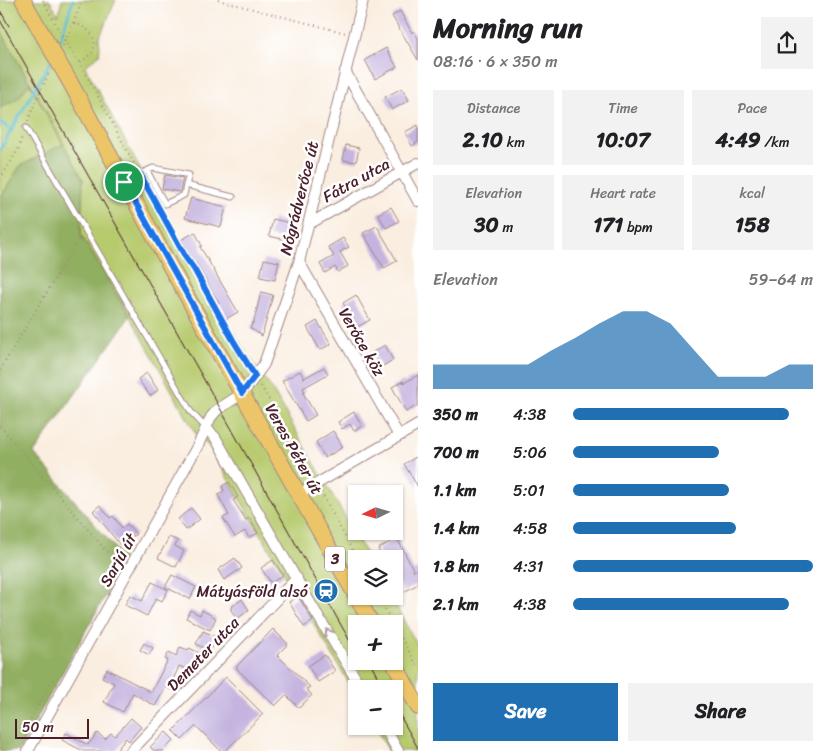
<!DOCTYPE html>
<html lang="en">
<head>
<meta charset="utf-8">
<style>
	:root { --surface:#fff; --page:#f2f2f2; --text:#202124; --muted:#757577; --accent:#1f6fb2 }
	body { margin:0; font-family:Sriracha,sans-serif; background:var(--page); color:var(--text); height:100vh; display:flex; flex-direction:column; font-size:19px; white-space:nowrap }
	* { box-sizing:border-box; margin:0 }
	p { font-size:16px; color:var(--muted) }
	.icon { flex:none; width:28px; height:28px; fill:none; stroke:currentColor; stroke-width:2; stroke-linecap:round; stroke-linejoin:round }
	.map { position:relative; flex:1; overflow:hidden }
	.drawer { display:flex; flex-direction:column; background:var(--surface); width:410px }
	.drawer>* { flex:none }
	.needle { width:32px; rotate:265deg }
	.controls { position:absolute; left:348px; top:485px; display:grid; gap:10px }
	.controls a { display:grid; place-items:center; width:55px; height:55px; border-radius:0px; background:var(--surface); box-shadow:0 1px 4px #0004; font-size:25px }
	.scale { position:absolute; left:15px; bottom:12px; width:74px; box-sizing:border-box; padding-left:5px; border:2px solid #4a1f2b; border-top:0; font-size:14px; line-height:18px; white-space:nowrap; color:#4a1f2b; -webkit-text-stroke:4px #fff; paint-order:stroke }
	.pin { position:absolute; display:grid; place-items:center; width:42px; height:42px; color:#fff; margin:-21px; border:2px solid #fff; border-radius:50%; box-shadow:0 1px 5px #0007 }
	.round { display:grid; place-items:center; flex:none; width:52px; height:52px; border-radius:0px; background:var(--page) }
	.overview { display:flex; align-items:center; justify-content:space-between; height:85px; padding:0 15px }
	h1 { font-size:28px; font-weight:700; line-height:38px }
	.stats { display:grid; grid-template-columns:repeat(3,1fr); gap:8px; height:85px; padding:5px 15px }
	.stats div { display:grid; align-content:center; border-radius:0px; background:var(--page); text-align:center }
	.stats b { font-size:21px; font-weight:700 }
	.stats small { font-size:14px; font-weight:400 }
	.stats p { font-size:14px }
	.chart { height:140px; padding:10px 15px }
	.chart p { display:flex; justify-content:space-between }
	.chart svg { width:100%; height:90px; margin-top:5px; fill:var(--accent); opacity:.7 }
	.cta { display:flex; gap:10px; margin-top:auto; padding:10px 15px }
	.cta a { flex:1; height:58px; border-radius:0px; background:var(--accent); color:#fff; font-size:20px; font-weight:700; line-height:58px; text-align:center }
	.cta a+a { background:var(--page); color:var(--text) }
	ul { padding:0 15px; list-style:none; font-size:16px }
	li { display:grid; grid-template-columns:80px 60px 1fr; align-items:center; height:38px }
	li i { height:12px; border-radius:6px; background:var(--accent) }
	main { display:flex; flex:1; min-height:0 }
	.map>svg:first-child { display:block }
	.green { fill:#b7cb6e; stroke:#80754c; fill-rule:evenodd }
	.forest { fill:#91af61; stroke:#6e6746 }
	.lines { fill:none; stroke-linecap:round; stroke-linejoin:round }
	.stream { stroke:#4cb8c8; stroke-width:3 }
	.building { fill:#c4b4df }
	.lane-casing { stroke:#a28686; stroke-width:7 }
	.street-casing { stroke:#a28686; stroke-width:12 }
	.primary-casing { stroke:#a28686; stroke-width:17 }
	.path { stroke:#a28686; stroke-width:2; stroke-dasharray:1 4; stroke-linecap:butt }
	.lane { stroke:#fff; stroke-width:5 }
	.street { stroke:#fff; stroke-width:10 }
	.primary { stroke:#edc569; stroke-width:15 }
	.tram { stroke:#4a1f2b; stroke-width:1 }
	.primary-bridge-casing { stroke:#a28686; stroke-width:17; stroke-linecap:butt }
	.path-bridge { stroke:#a28686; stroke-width:2; stroke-dasharray:1 4; stroke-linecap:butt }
	.primary-bridge { stroke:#edc569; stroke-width:15 }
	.oneway { stroke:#ae9aa0 }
	.route-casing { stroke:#fff; stroke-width:10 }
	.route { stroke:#1a73e8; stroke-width:6 }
	.labels { text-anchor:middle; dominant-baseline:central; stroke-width:5; stroke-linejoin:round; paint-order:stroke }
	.shield { fill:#fff; stroke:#80626b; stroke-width:1 }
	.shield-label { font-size:15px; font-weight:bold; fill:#4a1f2b }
	.street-label { font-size:16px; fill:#4a1f2b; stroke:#fff }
	.poi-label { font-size:16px; fill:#4a1f2b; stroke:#fff; text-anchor:end }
</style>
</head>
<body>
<main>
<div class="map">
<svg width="418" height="751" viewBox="0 0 418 751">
	<rect width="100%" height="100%" fill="#fff"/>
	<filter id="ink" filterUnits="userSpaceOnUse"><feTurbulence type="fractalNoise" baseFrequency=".02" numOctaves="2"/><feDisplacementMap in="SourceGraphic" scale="10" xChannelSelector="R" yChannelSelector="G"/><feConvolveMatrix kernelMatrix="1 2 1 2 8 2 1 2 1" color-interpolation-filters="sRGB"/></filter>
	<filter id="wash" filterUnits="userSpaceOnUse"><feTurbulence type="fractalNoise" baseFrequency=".0096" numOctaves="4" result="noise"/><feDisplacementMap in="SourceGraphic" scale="20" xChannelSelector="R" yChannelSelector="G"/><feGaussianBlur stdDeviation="1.12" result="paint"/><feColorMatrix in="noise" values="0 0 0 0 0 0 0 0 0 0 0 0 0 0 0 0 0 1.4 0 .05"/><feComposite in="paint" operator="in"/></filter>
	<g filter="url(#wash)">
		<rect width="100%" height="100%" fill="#faeee0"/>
		<path class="green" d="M0,0h50l8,15 4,-15h54l-17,38 1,9 -1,8 -14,11 104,195 62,99 21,29 97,170h-13v37h34l28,50v105h-29l-15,-25h20v-37h-38v6l-147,-248 -13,-13 -66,-118 -49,-81 2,-56 -83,-150zM356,624h38v37h-38z
			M30,82l34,63 -44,21 -20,33v-91l18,-10z"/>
		<path class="forest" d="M0,29l83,150 -2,56 49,81 -96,137 91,107 -106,191h-19v-552l20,-33 43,-22 -33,-61 -12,15 -18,10z"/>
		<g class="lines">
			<path class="stream" d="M57,49l16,-49
				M0,122l12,9
				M0,150l52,-91"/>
		</g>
		<g id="blocks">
			<path class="building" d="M400,11l12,22 2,-2 4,7v22l-26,-44z
				M386,48l11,19 -22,12 -10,-19z
				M402,88l7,12 -17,10 -7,-13z
				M418,125v17l-6,4 -7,-14z
				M346,145l13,3 -3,14 -13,-2z
				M165,175l18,3 -3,14 -18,-3z
				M191,198l35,9 -5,20 -36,-9z
				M391,207l8,14 -13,7 -8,-14z
				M273,219l17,4 -4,17 -17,-4z
				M377,226l20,35 -13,7 -21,-35z
				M195,232l7,14 -2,1 5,8 33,57 -14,8 -8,-15 3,-2 -23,-40 -2,1 -13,-24z
				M343,238l6,9 -9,5 8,14 -10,6 -3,-5 -10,6 -5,-9 14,-8 -6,-9z
				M264,259l15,3 -4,18 -15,-3z
				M261,292l12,3 -11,41 -12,-8 4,-7z
				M356,295l14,25 -13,7 -14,-24z
				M317,321l14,23 -11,6 -13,-23z
				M385,345l8,15 -12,7 -8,-15z
				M324,367l4,7 -25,14 2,4 -2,1 13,22 -10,6 -24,-40 18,-10 4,7z
				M147,373l11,17 -8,6 -12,-17z
				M418,375v30l-12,7 -14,-25 11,-6 1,2z
				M354,412l8,14 -8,5 -4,-7 -8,5 -4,-7z
				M333,431l10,16 -18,11 -9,-16z
				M418,456v31l-14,-23z
				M229,482l9,15 -5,3 13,20 3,-2 9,15 -9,5 -4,-7 -10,6 -12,-19 6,-3 -11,-20 6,-4 -2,-5z
				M100,505l10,13 3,-2 9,12 5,-4 9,10 -15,12 -28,-35z
				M191,508l9,11 -14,11 -8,-11z
				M169,537l9,4 -3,5 9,5 -8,16 -18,-9z
				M397,538l17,33 4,-3v16l-14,8 -10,-18v-15h-11l-5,-10z
				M235,558l7,10 -18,12 -6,-10z
				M273,560l10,15 -12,8 -10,-15z
				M172,575l24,12 -6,12 -25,-12z
				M152,582l16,8 -6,11 -6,-3 -9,18 -22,-11 5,-10 12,6z
				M298,596l15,25 -9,6 -15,-25z
				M242,599l7,11 -12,9 -6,-9v-3z
				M190,610l10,5 2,-5 14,8 -6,12 -24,-12z
				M273,629l15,15 -11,11 33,32 -4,2 6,6 -13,13 -13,-13 -11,11 -38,-37v-3z
				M203,631l14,6 -7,14 -14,-7z
				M144,643l9,5 -4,7 -9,-5z
				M180,647l8,3 1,-2 11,5 -5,9 -2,-1 -5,9 -9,-4 -6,14 5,3 -4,8 -8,-4 -11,19 -22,-13 -10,19 -19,-10 10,-19 -12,-6 5,-8 44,23 17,-32 -3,-1 4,-7 7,4z
				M325,655l10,16 -17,11 -10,-16z
				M226,677l37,37 -38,37h-4l-25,-25 -14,14 -9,-9z
				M131,718l10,9 -12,14 -3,-3 -10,13h-33l-21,-11 4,-7 22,12 9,-12 8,6 6,-6 4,3z
				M166,732l8,8 -11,11h-8l-5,-4z"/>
		</g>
	</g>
	<g filter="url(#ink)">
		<use href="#blocks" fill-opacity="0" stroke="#a28686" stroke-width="1"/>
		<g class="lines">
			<defs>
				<path id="lane" d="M26,128l165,284 15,16
					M147,171l18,33 19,-9 2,-10
					M125,181l28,-13 36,7 -3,10 47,12"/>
				<path id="street" d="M345,71l73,130
					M309,224l109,-61
					M299,262l100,174
					M206,428l9,9 94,164 53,88
					M299,494l119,-69
					M384,726l14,25
					M28,751l170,-306 13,-28 6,-7 26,-17 21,-29 35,-102 64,-262
					M131,751l166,-173"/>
				<path id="primary" d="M23,0l21,37
					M70,82l105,193 197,349
					M393,661l25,46"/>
			</defs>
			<use href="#lane" class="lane-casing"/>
			<use href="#street" class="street-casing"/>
			<use href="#primary" class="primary-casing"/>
			<path class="path" d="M43,0l16,31
				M218,0l128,33
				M74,23c14,5 24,12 19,29l-13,11
				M63,46l20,-46
				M70,49l10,14 57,106
				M28,121l10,-26 12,-24
				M0,179l18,-29 4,-13
				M158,208l91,159
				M0,370l80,-133
				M261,386l51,89
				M0,426l120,141
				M321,492l36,67
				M318,596l20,-9
				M378,596l15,28
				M394,625l24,42
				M26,736l-3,-3 30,-54 3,1"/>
			<use href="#lane" class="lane"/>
			<use href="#street" class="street"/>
			<use href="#primary" class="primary"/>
			<path class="tram" d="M0,10l9,16
				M0,20l211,372 145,260
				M369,661l15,28
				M394,705l24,43"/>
			<defs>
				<path id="primary-bridge" d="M44,37l26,45"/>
			</defs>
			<use href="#primary-bridge" class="primary-bridge-casing"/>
			<path class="path-bridge" d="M59,31l11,18"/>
			<use href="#primary-bridge" class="primary-bridge"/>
		</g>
		<defs><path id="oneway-chevron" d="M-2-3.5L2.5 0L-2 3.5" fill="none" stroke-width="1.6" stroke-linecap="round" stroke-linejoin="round" transform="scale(1.25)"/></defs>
		<use class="oneway" href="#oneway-chevron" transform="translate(328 632) rotate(-121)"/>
	</g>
	<g class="lines" filter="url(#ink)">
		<defs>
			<path id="route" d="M140,174l46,84 8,11 39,71 22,36 -13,17 -118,-211z"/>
		</defs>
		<use href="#route" class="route-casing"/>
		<use href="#route" class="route"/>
	</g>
	<defs>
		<symbol id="station-disc" viewBox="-11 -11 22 22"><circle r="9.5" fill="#1f6fb2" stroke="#fff"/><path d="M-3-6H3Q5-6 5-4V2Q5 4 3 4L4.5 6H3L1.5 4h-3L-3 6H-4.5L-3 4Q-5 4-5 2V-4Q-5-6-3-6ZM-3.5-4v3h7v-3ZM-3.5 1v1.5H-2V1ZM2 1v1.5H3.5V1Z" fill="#fff"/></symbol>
	</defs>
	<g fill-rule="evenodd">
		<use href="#station-disc" x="312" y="577" width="28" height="28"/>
	</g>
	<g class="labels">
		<rect class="shield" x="325" y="546.5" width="20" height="25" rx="4"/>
		<g class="shield-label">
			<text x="335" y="559">3</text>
		</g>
		<g class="street-label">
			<text transform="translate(356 180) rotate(-29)">Fátra utca</text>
			<text transform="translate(299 198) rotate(-76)">Nógrádverőce út</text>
			<text transform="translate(362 342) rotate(60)">Verőce köz</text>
			<text transform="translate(294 449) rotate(61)">Veres Péter út</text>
			<text transform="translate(118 560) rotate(-61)">Sarjú út</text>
			<text transform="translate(203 654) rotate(-46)">Demeter utca</text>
		</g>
		<g class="poi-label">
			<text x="308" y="591">Mátyásföld alsó</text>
		</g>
	</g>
</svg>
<div class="controls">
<a><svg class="needle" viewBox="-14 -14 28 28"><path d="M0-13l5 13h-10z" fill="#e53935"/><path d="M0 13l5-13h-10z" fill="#757577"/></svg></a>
<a><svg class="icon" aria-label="layers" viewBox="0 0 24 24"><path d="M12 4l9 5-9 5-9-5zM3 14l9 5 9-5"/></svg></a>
<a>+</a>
<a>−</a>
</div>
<div class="scale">50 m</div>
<div class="pin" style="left:124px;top:182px;background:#1e9e55"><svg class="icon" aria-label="arrive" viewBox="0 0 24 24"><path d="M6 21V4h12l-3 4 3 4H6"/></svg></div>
</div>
<section class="drawer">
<div class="overview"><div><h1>Morning run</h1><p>08:16 · 6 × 350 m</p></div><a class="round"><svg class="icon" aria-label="share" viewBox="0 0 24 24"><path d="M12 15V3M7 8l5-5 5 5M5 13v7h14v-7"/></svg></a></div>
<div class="stats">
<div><p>Distance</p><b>2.10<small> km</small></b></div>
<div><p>Time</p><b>10:07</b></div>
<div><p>Pace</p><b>4:49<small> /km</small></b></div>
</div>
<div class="stats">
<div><p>Elevation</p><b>30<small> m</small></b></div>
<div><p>Heart rate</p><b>171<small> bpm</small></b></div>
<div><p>kcal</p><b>158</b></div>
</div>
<div class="chart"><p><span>Elevation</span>59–64 m</p>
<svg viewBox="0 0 160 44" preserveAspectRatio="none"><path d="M0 44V32L10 32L20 32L30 32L40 32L50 25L60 19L70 12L80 6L90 6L100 12L110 25L120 38L130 38L140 38L150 32L160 32V44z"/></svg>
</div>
<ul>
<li><b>350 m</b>4:38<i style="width:90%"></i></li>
<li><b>700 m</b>5:06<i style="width:61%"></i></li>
<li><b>1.1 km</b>5:01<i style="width:65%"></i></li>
<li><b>1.4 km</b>4:58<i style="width:68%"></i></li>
<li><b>1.8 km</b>4:31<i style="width:100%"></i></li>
<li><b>2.1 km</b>4:38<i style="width:90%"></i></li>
</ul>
<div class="cta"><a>Save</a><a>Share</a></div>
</section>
</main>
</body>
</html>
